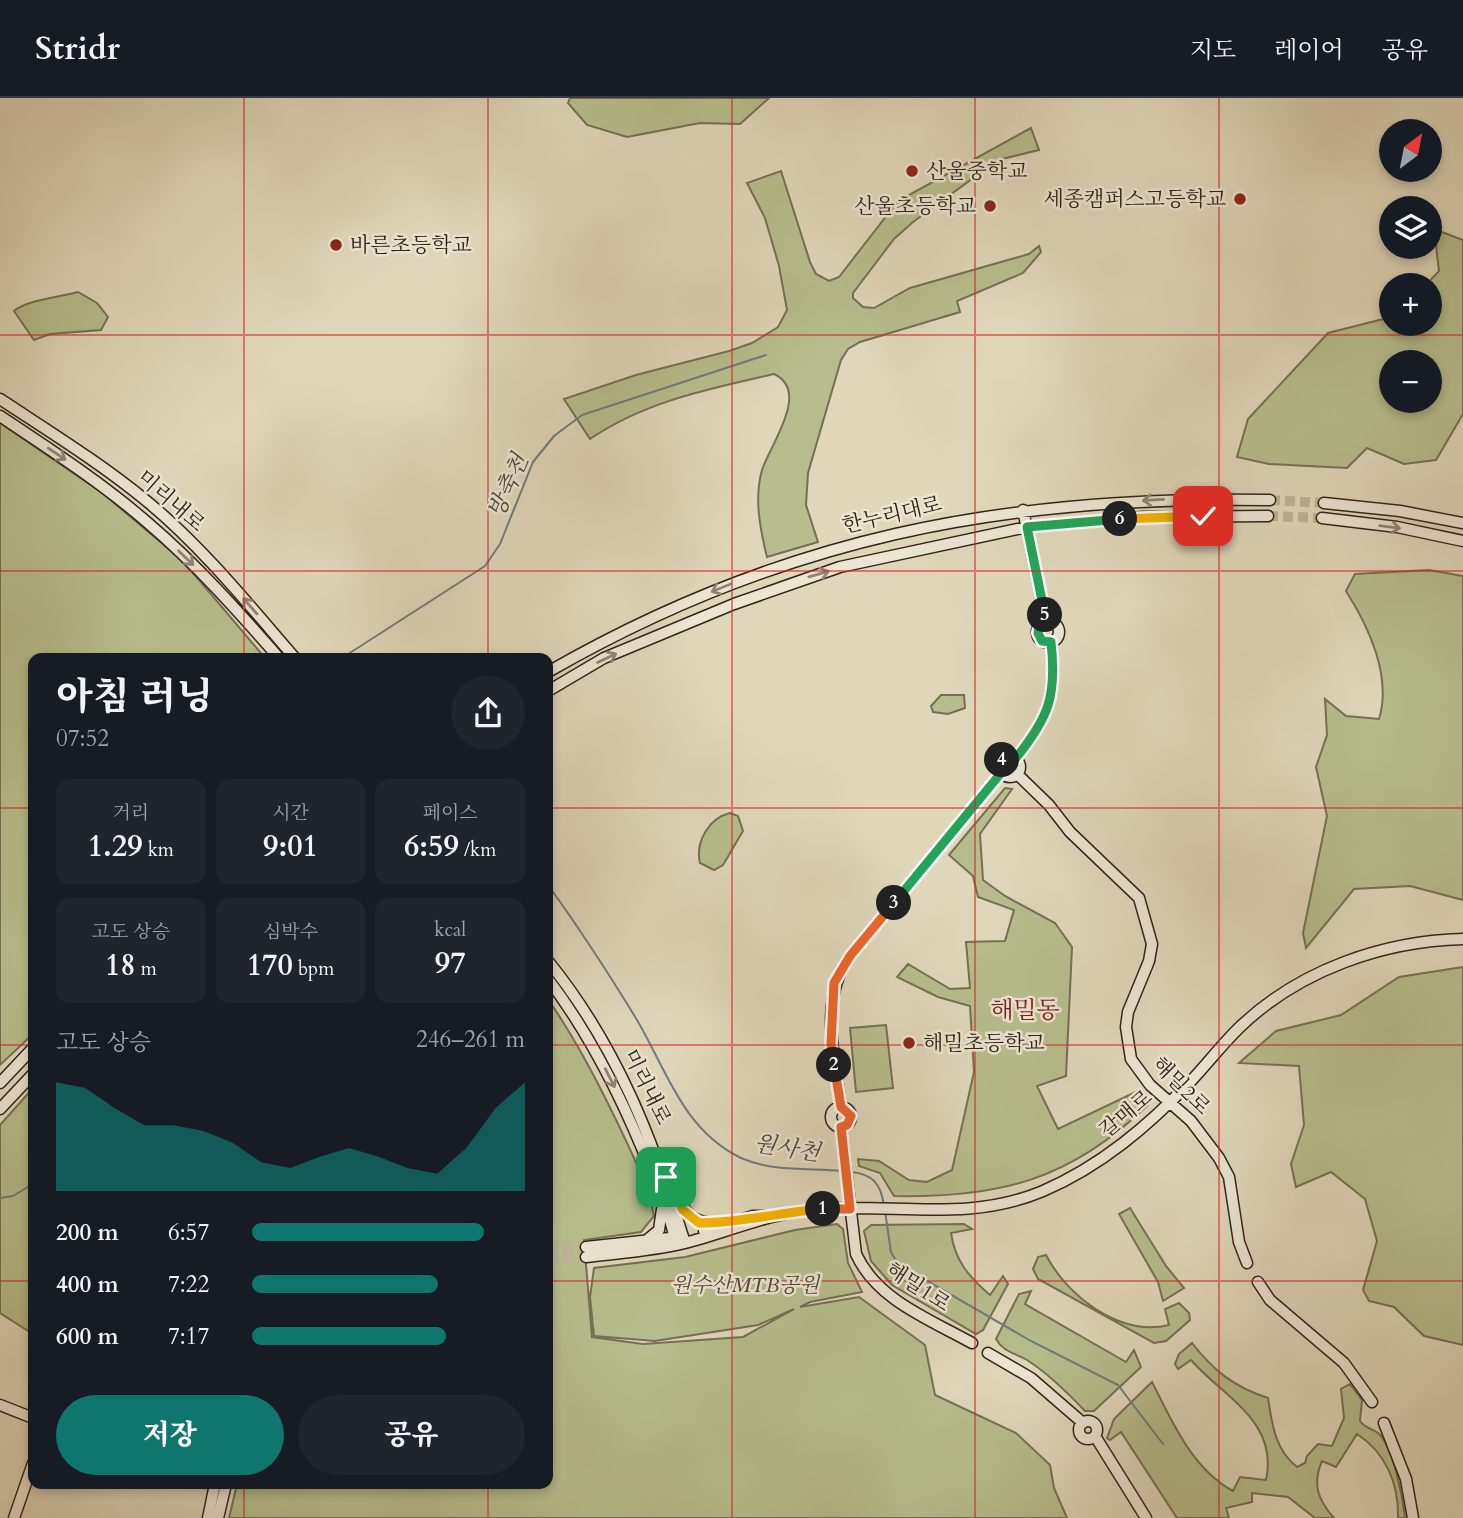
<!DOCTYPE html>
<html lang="ko">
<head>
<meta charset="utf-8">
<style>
	:root { --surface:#171b24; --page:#20242c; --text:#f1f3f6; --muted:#9ea1a6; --line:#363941; --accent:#0f766e }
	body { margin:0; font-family:Cardo,"Noto Serif KR",serif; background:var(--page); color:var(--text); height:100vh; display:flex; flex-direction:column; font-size:26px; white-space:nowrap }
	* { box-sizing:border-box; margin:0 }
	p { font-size:23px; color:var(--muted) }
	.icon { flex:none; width:38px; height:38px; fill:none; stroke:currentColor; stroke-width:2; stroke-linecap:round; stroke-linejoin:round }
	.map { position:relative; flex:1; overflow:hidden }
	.side { position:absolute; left:28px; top:555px; width:525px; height:836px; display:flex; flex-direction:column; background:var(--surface); border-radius:14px; box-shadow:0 4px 10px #0003 }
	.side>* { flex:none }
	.needle { width:46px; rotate:32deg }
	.fabs { position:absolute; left:1379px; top:21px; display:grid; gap:14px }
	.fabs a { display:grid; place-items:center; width:63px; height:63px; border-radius:50%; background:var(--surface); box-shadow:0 4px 10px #0003; font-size:35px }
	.pin { position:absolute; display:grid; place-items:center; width:60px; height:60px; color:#fff; margin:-30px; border-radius:14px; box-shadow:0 4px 10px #0006 }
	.km { position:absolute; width:35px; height:35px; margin:-18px; border-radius:50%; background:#222; color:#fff; font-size:19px; line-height:35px; text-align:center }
	.round { display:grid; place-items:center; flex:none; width:74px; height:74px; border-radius:37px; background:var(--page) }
	.overview { display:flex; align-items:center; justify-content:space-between; height:119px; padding:0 28px }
	h1 { font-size:38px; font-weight:800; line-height:52px }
	.metrics { display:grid; grid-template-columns:repeat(3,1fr); gap:10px; height:119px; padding:7px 28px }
	.metrics div { display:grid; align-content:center; border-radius:14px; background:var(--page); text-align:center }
	.metrics b { font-size:30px; font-weight:800 }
	.metrics small { font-size:19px; font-weight:400 }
	.metrics p { font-size:19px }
	.chart { height:196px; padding:14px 28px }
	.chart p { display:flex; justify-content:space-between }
	.chart svg { width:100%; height:126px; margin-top:7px; fill:var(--accent); opacity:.7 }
	.primary-button { display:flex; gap:14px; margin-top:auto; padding:14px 28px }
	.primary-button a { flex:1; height:80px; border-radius:42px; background:var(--accent); color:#fff; font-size:28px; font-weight:800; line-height:80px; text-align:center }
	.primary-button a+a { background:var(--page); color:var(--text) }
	ul { padding:0 28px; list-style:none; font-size:23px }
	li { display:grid; grid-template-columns:112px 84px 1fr; align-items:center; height:52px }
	li i { height:18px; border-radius:9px; background:var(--accent) }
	header { display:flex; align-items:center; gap:42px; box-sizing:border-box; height:98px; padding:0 35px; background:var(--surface); border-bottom:2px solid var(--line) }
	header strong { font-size:33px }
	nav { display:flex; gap:38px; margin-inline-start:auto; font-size:24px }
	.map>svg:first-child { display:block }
	.green { fill:#b7bd8c; stroke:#757054; stroke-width:2; fill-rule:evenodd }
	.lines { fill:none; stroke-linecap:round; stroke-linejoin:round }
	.stream { stroke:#6f7c7a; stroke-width:2 }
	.secondary-tunnel { stroke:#bdb39a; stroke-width:10; stroke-dasharray:10 5; stroke-linecap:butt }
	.secondary-casing { stroke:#33231b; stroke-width:13 }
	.secondary { stroke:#ebe5d2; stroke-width:10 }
	.oneway { stroke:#8f8476 }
	.split-1-casing { stroke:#fff; stroke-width:14 }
	.split-2-casing { stroke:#fff; stroke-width:14 }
	.split-3-casing { stroke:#fff; stroke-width:14 }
	.split-4-casing { stroke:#fff; stroke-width:14 }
	.split-5-casing { stroke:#fff; stroke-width:14 }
	.split-6-casing { stroke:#fff; stroke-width:14 }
	.split-7-casing { stroke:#fff; stroke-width:14 }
	.split-1 { stroke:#f5b400; stroke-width:9 }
	.split-2 { stroke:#f0652b; stroke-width:9 }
	.split-3 { stroke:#f0652b; stroke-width:9 }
	.split-4 { stroke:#22a559; stroke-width:9 }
	.split-5 { stroke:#22a559; stroke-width:9 }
	.split-6 { stroke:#22a559; stroke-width:9 }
	.split-7 { stroke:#f5b400; stroke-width:9 }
	.grid { fill:none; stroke:#d62828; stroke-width:2; stroke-opacity:0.55 }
	.poi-dot { fill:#8f2418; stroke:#ebe5d2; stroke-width:2.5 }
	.labels { text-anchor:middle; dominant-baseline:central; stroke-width:5; stroke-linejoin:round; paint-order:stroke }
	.poi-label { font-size:21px; fill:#33231b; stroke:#ebe5d2; text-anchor:start }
	.street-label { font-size:21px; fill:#33231b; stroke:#ebe5d2 }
	.park-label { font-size:21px; font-style:italic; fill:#544a37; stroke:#ebe5d2 }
	.water-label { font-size:23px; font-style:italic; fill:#4c4842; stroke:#ebe5d2 }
	.quarter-label { font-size:24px; fill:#7a1f14; stroke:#ebe5d2 }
</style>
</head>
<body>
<header>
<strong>Stridr</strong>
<nav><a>지도</a><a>레이어</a><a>공유</a></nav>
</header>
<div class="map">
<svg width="1463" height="1420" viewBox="0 0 1463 1420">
	<rect width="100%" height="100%" fill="#e0d7ba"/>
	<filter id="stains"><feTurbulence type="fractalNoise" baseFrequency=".00286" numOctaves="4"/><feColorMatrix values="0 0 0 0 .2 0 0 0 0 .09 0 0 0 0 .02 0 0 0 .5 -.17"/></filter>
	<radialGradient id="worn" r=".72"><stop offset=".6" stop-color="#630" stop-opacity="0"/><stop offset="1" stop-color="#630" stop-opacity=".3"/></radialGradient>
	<path class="green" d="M570,0h199l-29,26 -40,-1 -73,14 -40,-12 -19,-22z
		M1031,30l8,22 -41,10 -85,62 -19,17 -41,54v5l10,9 11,1 36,-20 119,-34 10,-8 2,6 -18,21 -66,28 3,11 -100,30 -12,7 -7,11 -33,113 -2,32 12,37 -51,15c-7,-28 -13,-59 -5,-87 8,-25 49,-79 12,-96 -65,15 -128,27 -184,65l-26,-40 72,-24 93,-24 23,-8 26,-16 9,-17 -8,-44 -14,-48 -18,-35 34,-12 29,91 6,12 13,7 10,-4 59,-76z
		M1434,131l29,11v174l-27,46 -32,4 -37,-16 -20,20 -78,-4 -32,-7 11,-38 80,-86 63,-16v7h39v-39h-4l13,-14zM1391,264h39v39h-39z
		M78,194l19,11 11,14 -7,13 -51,4 -16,6 -20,-29c13,-11 45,-14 64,-19z
		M0,325l101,69 82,69 82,97h-232v376l-33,31z
		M1429,472l34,6v324l-53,-14 -56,3 -48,59 -3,-15 24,-117 -11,-49 11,-32 -2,-36 21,17 33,3c13,-42 -10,-92 -33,-128l9,-17z
		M941,597h23l1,13 -17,6 -15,-2 -2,-6z
		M1005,690l7,1 -32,45 3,46 22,16 50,27 17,24 -6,129 -29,10 21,43 82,-39 8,7v8c-78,75 -148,93 -254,91l-14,-23 -21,-7 -1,-7 21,2 30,19 18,2 25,-12 22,-98 -4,-66 -32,-9 -41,-20 11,-13 42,25 20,-1 -4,-46 39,-1 9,-31 -36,-13 -5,-21 -24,-21z
		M730,715l8,3 5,15 -20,34 -9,5 -14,-7c-5,-21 9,-45 30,-50z
		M1463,869v378l-39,-9 -30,-29 -25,-6 -6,-11 14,-49 -12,-42 -34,-27 -35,15 -5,-23 13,-39 -5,-59 -60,-3 37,-32 65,-16 58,-38z
		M548,901c32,47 56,95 80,146 11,24 21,44 26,71l-13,16 -57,8 8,97 51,7 100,-7 51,-28 -36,16 -103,16 -61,-5 -4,-39 4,-29 91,-11 110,-27 42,-6 6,5 5,34 14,29 -52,10 -10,5 59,-10 66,48 10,50 81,38 34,32 4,23 13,30h-838l8,-34h311z
		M886,927l7,63 -37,4 -6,-64z
		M33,990v246l-33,-21v-188z
		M1130,1110l36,58 18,22 -21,13 -5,-19 -39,-68z
		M964,1126l8,5 -21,4c4,28 18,44 39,62l13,-19 5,8 -25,46 -7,4 -84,-49 -21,-24 -7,-30 7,-6z
		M1046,1157c21,41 74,82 123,70l-4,-16 14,-6 10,10 1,7 -24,21 -12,2 -116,-64 -5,-10 5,-12z
		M1031,1193l-6,13 101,58 8,-12 7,17 -47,44h-9c-18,-19 -36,-37 -58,-51 -12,-7 -24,-8 -31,-21l23,-45z
		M1192,1245c22,28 42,44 76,55 4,26 7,52 29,69l8,-4 2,-7 11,-12 14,2 12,-28 -3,-29 9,-5 12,16 -2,21c5,7 11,7 18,12 15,12 25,66 27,85h-7c1,-34 -12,-65 -41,-84l-21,33 -14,-6c-10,23 -4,39 12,57h-19l-27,-21 -36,-4v9l-26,6 3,10h-52l-56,-86 -11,8 -3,-2 7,-19 38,-37c20,39 40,87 81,109l7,-14 26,3c13,-59 -43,-83 -75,-120l-13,9 -3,-5 4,-10z"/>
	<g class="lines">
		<path class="stream" d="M342,560l143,-92 15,-22 33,-82 21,-26 28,-21 184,-60
			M548,787c32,44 61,89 89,135 30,51 46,110 104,138 32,14 67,10 101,13
			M851,1074c22,2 30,12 33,34
			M0,1100l13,-2 20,-12
			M885,1113l6,41 7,12 133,77 87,44 45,59"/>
		<path class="secondary-tunnel" d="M1270,402l54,3
			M1268,418l54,2
			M548,1150l38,-1
			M548,1159h38"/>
		<defs>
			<path id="secondary" d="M0,301c50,33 102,65 149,104 54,45 100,102 146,155
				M0,318c51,34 102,67 148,107 48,41 90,88 131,135
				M1324,405l76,8 63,12
				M1023,412l23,111
				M1322,420l75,9 66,14
				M1037 534a11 11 0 1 1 22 0a11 11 0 1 1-22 0Z
				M548,574c233,-134 455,-177 722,-172
				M548,593l56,-33 130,-54 106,-37 187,-40 116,-10 125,-1
				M1000 669a10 10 0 1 1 20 0a10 10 0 1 1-20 0Z
				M1016,660c33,-41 41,-63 35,-115
				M1017,676l32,31 21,27 69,66 13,46 -3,17 -21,51 -2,15 5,32 19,26 41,36 28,37 10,19 10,65 8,21
				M548,863c69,85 105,179 137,282
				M548,881c45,59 77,125 104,194 9,23 20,47 24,72
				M0,985l33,-35
				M831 1019a10 10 0 1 1 20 0a10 10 0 1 1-20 0Z
				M841,1009c-6,-51 -23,-106 9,-151l151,-183
				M0,1011l33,-35
				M841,1029l15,127c21,46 73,65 116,89
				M676,1098c11,20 19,27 42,27
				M704,1133l49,-15h14
				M648,1141l11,-9 3,-21
				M586,1149l93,-10
				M586,1159c33,-4 67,-6 99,-14 39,-10 78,-27 117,-32 82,-11 161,14 241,-20 58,-25 105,-65 148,-110 17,-18 32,-38 50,-55 59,-56 142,-85 222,-87
				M1258,1184l12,18 74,63 28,39
				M988,1255l43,25 52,45
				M0,1307l33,13
				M1079 1332a9 9 0 1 1 18 0a9 9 0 1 1-18 0Z
				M1384,1325l22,56 7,39
				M1095,1338l51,82
				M14,1420l19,-55
				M208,1420l7,-34
				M218,1420l8,-34"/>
		</defs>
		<use href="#secondary" class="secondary-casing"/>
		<use href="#secondary" class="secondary"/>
	</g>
	<defs><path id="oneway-shaft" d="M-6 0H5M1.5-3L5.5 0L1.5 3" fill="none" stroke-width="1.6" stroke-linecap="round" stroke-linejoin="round" transform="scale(1.75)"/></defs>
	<g class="oneway">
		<use href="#oneway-shaft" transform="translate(57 356) rotate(34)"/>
		<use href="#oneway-shaft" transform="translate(1153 402) rotate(177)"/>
		<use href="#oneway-shaft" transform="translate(1390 429) rotate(8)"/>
		<use href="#oneway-shaft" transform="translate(186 460) rotate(44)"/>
		<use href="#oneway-shaft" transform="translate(819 476) rotate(-16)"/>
		<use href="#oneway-shaft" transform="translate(721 490) rotate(158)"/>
		<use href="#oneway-shaft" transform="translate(250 508) rotate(-131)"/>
		<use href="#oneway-shaft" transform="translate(607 560) rotate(-25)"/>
		<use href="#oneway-shaft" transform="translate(610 980) rotate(63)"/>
	</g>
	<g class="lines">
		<defs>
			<path id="split-1" d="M666,1079l17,33 16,13c42,0 82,-11 124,-14"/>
			<path id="split-2" d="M823,1111h27l-9,-82 6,-2 4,-9 -10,-9 -7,-42"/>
			<path id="split-3" d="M834,967l-3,-21 3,-61 16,-27 44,-53"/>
			<path id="split-4" d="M894,805l107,-130 1,-13"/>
			<path id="split-5" d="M1002,662l6,-3 8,1c33,-41 41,-62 35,-116l-9,-1 -4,-8 1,-6 7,-6 -1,-6"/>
			<path id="split-6" d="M1045,517l-18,-88 93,-8"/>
			<path id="split-7" d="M1120,421l83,-3"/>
		</defs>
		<use href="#split-1" class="split-1-casing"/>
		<use href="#split-2" class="split-2-casing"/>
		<use href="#split-3" class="split-3-casing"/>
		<use href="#split-4" class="split-4-casing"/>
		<use href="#split-5" class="split-5-casing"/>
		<use href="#split-6" class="split-6-casing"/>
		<use href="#split-7" class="split-7-casing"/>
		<use href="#split-1" class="split-1"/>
		<use href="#split-2" class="split-2"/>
		<use href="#split-3" class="split-3"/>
		<use href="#split-4" class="split-4"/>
		<use href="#split-5" class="split-5"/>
		<use href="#split-6" class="split-6"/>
		<use href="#split-7" class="split-7"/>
	</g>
	<path class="grid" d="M244,0v560M488,0v560M732,0v1420M975,0v1420M1219,0v1420M0,237h1463M0,473h1463M0,710h33M548,710h915M0,947h33M548,947h915M0,1183h33M548,1183h915M244,1386v34M488,1386v34"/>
	<g class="poi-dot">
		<circle cx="912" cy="73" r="7"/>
		<circle cx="1240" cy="101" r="7"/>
		<circle cx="990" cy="108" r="7"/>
		<circle cx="336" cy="147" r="7"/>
		<circle cx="909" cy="945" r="7"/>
	</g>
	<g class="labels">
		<g class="poi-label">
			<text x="926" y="73">산울중학교</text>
			<text x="1226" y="101" text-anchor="end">세종캠퍼스고등학교</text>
			<text x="976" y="108" text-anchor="end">산울초등학교</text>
			<text x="350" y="147">바른초등학교</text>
			<text x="923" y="945">해밀초등학교</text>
		</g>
		<g class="street-label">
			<text transform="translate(171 403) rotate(41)">미리내로</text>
			<text transform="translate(892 417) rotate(-13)">한누리대로</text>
			<text transform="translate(1181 988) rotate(45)">해밀2로</text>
			<text transform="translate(647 989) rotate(64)">미리내로</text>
			<text transform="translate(1126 1016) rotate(-40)">갈매로</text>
			<text transform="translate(918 1189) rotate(33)">해밀1로</text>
		</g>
		<g class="park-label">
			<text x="745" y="1187">원수산MTB공원</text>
		</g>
		<g class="water-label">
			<text transform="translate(508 388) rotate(-66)">방축천</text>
			<text transform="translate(787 1050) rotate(9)">원사천</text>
		</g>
		<g class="quarter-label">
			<text x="1025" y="912">해밀동</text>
		</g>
	</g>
	<rect width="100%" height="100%" filter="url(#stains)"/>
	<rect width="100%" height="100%" fill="url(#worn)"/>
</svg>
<div class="fabs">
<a><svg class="needle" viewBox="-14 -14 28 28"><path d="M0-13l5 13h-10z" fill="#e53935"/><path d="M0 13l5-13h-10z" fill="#9ea1a6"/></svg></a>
<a><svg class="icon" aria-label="layers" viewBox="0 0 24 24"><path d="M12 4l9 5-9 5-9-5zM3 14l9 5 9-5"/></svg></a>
<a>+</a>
<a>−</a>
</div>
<div class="pin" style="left:666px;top:1079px;background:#1e9e55"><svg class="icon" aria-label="arrive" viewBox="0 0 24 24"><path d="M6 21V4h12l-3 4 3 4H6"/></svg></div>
<div class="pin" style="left:1203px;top:418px;background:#d93025"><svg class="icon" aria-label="check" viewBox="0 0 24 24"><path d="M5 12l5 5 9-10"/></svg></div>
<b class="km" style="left:823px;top:1111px">1</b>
<b class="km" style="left:834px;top:967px">2</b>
<b class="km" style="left:894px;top:805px">3</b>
<b class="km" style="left:1002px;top:662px">4</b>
<b class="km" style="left:1045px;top:517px">5</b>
<b class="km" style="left:1120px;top:421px">6</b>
<section class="side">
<div class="overview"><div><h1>아침 러닝</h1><p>07:52</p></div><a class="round"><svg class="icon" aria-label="share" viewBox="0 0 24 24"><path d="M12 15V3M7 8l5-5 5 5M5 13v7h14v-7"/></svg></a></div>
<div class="metrics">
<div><p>거리</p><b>1.29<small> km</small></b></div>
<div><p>시간</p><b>9:01</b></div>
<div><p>페이스</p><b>6:59<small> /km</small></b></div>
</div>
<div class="metrics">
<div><p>고도 상승</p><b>18<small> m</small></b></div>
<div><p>심박수</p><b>170<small> bpm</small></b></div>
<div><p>kcal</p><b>97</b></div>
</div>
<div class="chart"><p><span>고도 상승</span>246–261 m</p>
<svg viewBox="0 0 160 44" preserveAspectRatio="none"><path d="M0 44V6L10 8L20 15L30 21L40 21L50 23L60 27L70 34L80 36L90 32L100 29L110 32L120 36L130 38L140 29L150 15L160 6V44z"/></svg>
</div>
<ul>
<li><b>200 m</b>6:57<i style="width:85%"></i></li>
<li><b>400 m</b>7:22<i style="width:68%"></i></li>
<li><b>600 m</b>7:17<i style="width:71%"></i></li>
</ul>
<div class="primary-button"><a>저장</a><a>공유</a></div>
</section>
</div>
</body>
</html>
